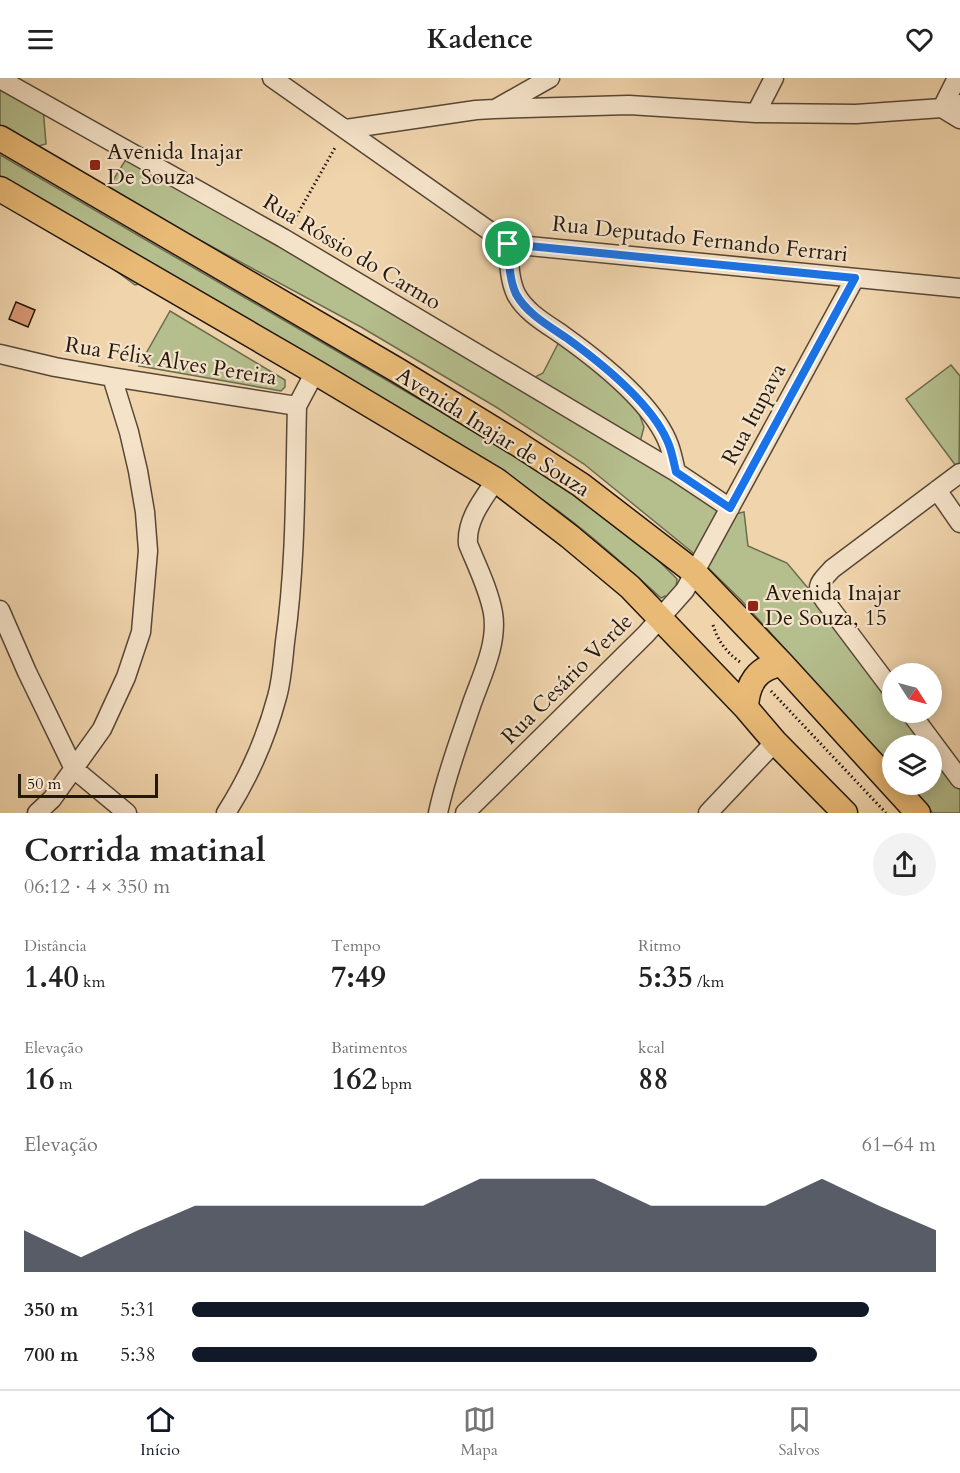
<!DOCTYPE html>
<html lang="pt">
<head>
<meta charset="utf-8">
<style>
	:root { --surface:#fff; --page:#f2f2f2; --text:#222; --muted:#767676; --line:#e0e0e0; --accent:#111827 }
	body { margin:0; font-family:Cardo,serif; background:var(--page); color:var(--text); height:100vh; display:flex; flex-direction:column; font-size:22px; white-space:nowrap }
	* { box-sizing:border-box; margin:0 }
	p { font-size:20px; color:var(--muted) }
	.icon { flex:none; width:33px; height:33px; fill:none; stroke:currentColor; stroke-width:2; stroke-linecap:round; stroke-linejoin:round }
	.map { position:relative; height:735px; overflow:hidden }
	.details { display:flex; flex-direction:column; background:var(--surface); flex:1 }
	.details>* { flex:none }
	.needle { width:39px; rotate:126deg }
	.tools { position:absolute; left:882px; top:585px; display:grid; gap:12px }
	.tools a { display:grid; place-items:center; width:60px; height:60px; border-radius:50%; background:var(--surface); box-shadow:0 3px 15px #0003; font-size:30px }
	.scale { position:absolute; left:18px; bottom:15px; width:140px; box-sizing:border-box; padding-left:6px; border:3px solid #24180e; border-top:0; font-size:16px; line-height:21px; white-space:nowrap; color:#24180e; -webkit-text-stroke:4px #f5e3c9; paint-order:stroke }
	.pin { position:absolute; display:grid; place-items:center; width:51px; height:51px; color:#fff; margin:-26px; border:3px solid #fff; border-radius:50%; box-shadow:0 2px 6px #0007 }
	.round { display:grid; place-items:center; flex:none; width:63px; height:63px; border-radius:32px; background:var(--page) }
	.head { display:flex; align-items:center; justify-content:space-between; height:102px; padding:0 24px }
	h1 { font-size:33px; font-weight:700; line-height:45px }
	.metrics { display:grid; grid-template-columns:repeat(3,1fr); gap:9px; height:102px; padding:6px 24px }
	.metrics div { display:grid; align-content:center }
	.metrics b { font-size:30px; font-weight:700 }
	.metrics small { font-size:16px; font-weight:400 }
	.metrics p { font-size:16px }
	.chart { height:168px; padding:12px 24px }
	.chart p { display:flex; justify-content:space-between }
	.chart svg { width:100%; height:108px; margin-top:6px; fill:var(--accent); opacity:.7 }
	ul { padding:0 24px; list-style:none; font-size:20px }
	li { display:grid; grid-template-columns:96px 72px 1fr; align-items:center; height:45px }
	li i { height:15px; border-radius:8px; background:var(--accent) }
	header { display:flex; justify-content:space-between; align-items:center; height:78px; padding:0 24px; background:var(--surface); font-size:27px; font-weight:700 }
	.tab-bar { display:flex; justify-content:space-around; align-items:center; height:84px; border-top:2px solid var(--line); background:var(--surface); font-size:16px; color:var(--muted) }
	.tab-bar a { display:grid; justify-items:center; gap:3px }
	.tab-bar .selected { color:var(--accent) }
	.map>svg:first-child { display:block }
	.park { fill:#b5be8d; stroke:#6c6b4e; stroke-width:1.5 }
	.building { fill:#d79673; stroke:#24180e; stroke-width:1.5 }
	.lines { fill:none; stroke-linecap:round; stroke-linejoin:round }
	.minor-casing { stroke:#574736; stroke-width:21 }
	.major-casing { stroke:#24180e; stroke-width:27 }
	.path { stroke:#24180e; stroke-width:3; stroke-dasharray:1.5 3; stroke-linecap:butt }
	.minor { stroke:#f5e3c9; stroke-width:18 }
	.major { stroke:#e8ba76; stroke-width:24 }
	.route-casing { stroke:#fff; stroke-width:12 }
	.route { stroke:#1a73e8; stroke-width:8 }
	.poi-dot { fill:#8f2418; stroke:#f5e3c9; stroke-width:2 }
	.labels { text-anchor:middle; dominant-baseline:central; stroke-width:4.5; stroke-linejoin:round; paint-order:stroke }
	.poi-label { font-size:22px; fill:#24180e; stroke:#f5e3c9; text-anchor:start }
	.street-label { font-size:22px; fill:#24180e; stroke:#f5e3c9 }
</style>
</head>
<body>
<header><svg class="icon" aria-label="menu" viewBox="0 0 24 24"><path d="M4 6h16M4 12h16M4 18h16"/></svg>Kadence<svg class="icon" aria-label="heart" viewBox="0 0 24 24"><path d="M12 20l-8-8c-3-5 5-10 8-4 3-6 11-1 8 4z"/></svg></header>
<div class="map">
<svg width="960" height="735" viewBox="0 0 960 735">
	<rect width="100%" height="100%" fill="#f0d4ac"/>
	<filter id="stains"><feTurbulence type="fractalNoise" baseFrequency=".00333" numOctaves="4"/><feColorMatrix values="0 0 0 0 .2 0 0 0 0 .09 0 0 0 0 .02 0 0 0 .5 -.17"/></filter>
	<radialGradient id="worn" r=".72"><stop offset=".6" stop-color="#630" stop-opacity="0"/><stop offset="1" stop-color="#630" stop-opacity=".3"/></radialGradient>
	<path class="park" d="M0,6l43,23 3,37 -15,4 -31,-19z
		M0,77l424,247 73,38 66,45 76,56 38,38 -1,8 -9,10 -2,-1 -4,2c-31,-28 -62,-57 -96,-82 -26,-20 -54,-37 -81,-54l-335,-180 -14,3 -135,-100z
		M128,78l394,228 21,-11 18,-35 75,67 8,22 -5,19 92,69 13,-3 4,34 39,17 36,43 69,94v12l10,1 24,32 -34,1v22l-151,-168 -49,-48 -108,-88 -88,-57 -135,-80 -254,-137z
		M170,233l115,69v7l-4,4 -142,-25z
		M951,287l9,11 -1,94 -53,-71z
		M932,675l28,29v31h-27l-26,-28 25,-1z"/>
	<path class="building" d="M16,224l19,8 -7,17 -19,-8z"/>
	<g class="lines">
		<defs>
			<path id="minor" d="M272,0l236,166 452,44
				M957,0l-15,30 18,11
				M0,1l283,159 393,234 54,36
				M497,30l53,-30
				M756,35l18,-35
				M346,51l130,-19 18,-1 135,-4 127,8 100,1 86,-6 18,-4
				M508,166c1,16 1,35 8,50 10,19 31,30 48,42 35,25 90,68 105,109 3,8 5,18 7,27
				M0,276l55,13 57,10 185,29 18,-34
				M937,412l23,33
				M0,532l27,62 47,97 53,44
				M892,612l-67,-89c-12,-16 -4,-19 7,-32l128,-96
				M910,634l50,67
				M37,735l15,-14 50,-70 24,-52 15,-45 7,-81 -3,-39 -7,-41 -9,-39 -17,-55
				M226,735c23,-36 40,-75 51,-116 5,-18 6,-37 8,-55 11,-78 10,-158 12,-236
				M438,735c8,-38 22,-74 34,-110 10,-28 26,-60 21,-90 -4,-23 -16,-47 -25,-69 -2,-24 15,-45 28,-64
				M465,735l181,-179 39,-44 170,-312
				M708,735l67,-71"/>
			<path id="major" d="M0,60l397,232 121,74 63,41 113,87 88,92 136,149
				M0,111l315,183 181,108 73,56 61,51 116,121 29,34 70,71
				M746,630c1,-24 11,-41 36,-44"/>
		</defs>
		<use href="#minor" class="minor-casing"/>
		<use href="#major" class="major-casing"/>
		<path class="path" d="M292,146l44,-78
			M713,547c5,16 13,27 27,37
			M771,613l115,122"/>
		<use href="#minor" class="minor"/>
		<use href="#major" class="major"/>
	</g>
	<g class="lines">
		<defs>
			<path id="route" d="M508,166l347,34 -125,230 -54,-36c-2,-9 -4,-19 -7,-27 -15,-40 -68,-82 -101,-106 -19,-13 -41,-25 -52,-45 -7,-15 -7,-34 -8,-50z"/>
		</defs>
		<use href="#route" class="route-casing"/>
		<use href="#route" class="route"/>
	</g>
	<g class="poi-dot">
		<rect x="89" y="81" width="12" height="12" rx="3"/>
		<rect x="747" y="522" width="12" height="12" rx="3"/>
	</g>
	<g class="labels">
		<g class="poi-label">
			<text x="107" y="74">Avenida Inajar<tspan x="107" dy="25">De Souza</tspan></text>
			<text x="765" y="515">Avenida Inajar<tspan x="765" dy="25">De Souza, 15</tspan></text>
		</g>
		<g class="street-label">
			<text transform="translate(700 161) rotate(6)">Rua Deputado Fernando Ferrari</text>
			<text transform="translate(352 174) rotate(31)">Rua Róssio do Carmo</text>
			<text transform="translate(171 283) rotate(9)">Rua Félix Alves Pereira</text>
			<text transform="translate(754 336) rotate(-62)">Rua Itupava</text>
			<text transform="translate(493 354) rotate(32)">Avenida Inajar de Souza</text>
			<text transform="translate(567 601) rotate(-45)">Rua Cesário Verde</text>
		</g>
	</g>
	<rect width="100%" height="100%" filter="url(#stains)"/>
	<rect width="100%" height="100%" fill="url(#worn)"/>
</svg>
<div class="tools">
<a><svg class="needle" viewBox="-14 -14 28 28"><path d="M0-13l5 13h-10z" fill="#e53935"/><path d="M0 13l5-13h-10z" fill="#767676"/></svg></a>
<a><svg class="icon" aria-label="layers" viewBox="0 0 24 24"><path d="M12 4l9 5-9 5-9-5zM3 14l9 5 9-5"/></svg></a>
</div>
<div class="scale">50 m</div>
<div class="pin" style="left:508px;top:166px;background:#1e9e55"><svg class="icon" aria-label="arrive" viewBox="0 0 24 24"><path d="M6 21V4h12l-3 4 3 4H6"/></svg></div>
</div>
<section class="details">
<div class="head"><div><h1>Corrida matinal</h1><p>06:12 · 4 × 350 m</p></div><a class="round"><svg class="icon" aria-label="share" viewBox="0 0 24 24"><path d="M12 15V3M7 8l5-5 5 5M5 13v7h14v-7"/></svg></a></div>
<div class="metrics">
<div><p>Distância</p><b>1.40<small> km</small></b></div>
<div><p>Tempo</p><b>7:49</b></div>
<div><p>Ritmo</p><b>5:35<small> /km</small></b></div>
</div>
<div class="metrics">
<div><p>Elevação</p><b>16<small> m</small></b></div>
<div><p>Batimentos</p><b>162<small> bpm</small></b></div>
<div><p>kcal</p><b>88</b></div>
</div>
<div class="chart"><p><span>Elevação</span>61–64 m</p>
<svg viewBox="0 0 160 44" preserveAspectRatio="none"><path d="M0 44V27L10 38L20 27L30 17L40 17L50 17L60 17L70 17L80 6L90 6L100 6L110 17L120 17L130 17L140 6L150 17L160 27V44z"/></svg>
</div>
<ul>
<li><b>350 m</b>5:31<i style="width:91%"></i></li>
<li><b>700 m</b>5:38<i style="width:84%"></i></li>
</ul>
</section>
<nav class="tab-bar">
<a class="selected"><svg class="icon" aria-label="home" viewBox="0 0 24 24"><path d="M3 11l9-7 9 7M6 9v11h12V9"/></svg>Início</a>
<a><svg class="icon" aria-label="map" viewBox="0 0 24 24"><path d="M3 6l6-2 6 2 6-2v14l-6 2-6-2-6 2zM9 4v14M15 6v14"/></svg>Mapa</a>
<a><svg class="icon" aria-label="saved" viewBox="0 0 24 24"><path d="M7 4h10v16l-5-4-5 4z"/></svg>Salvos</a>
</nav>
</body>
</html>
